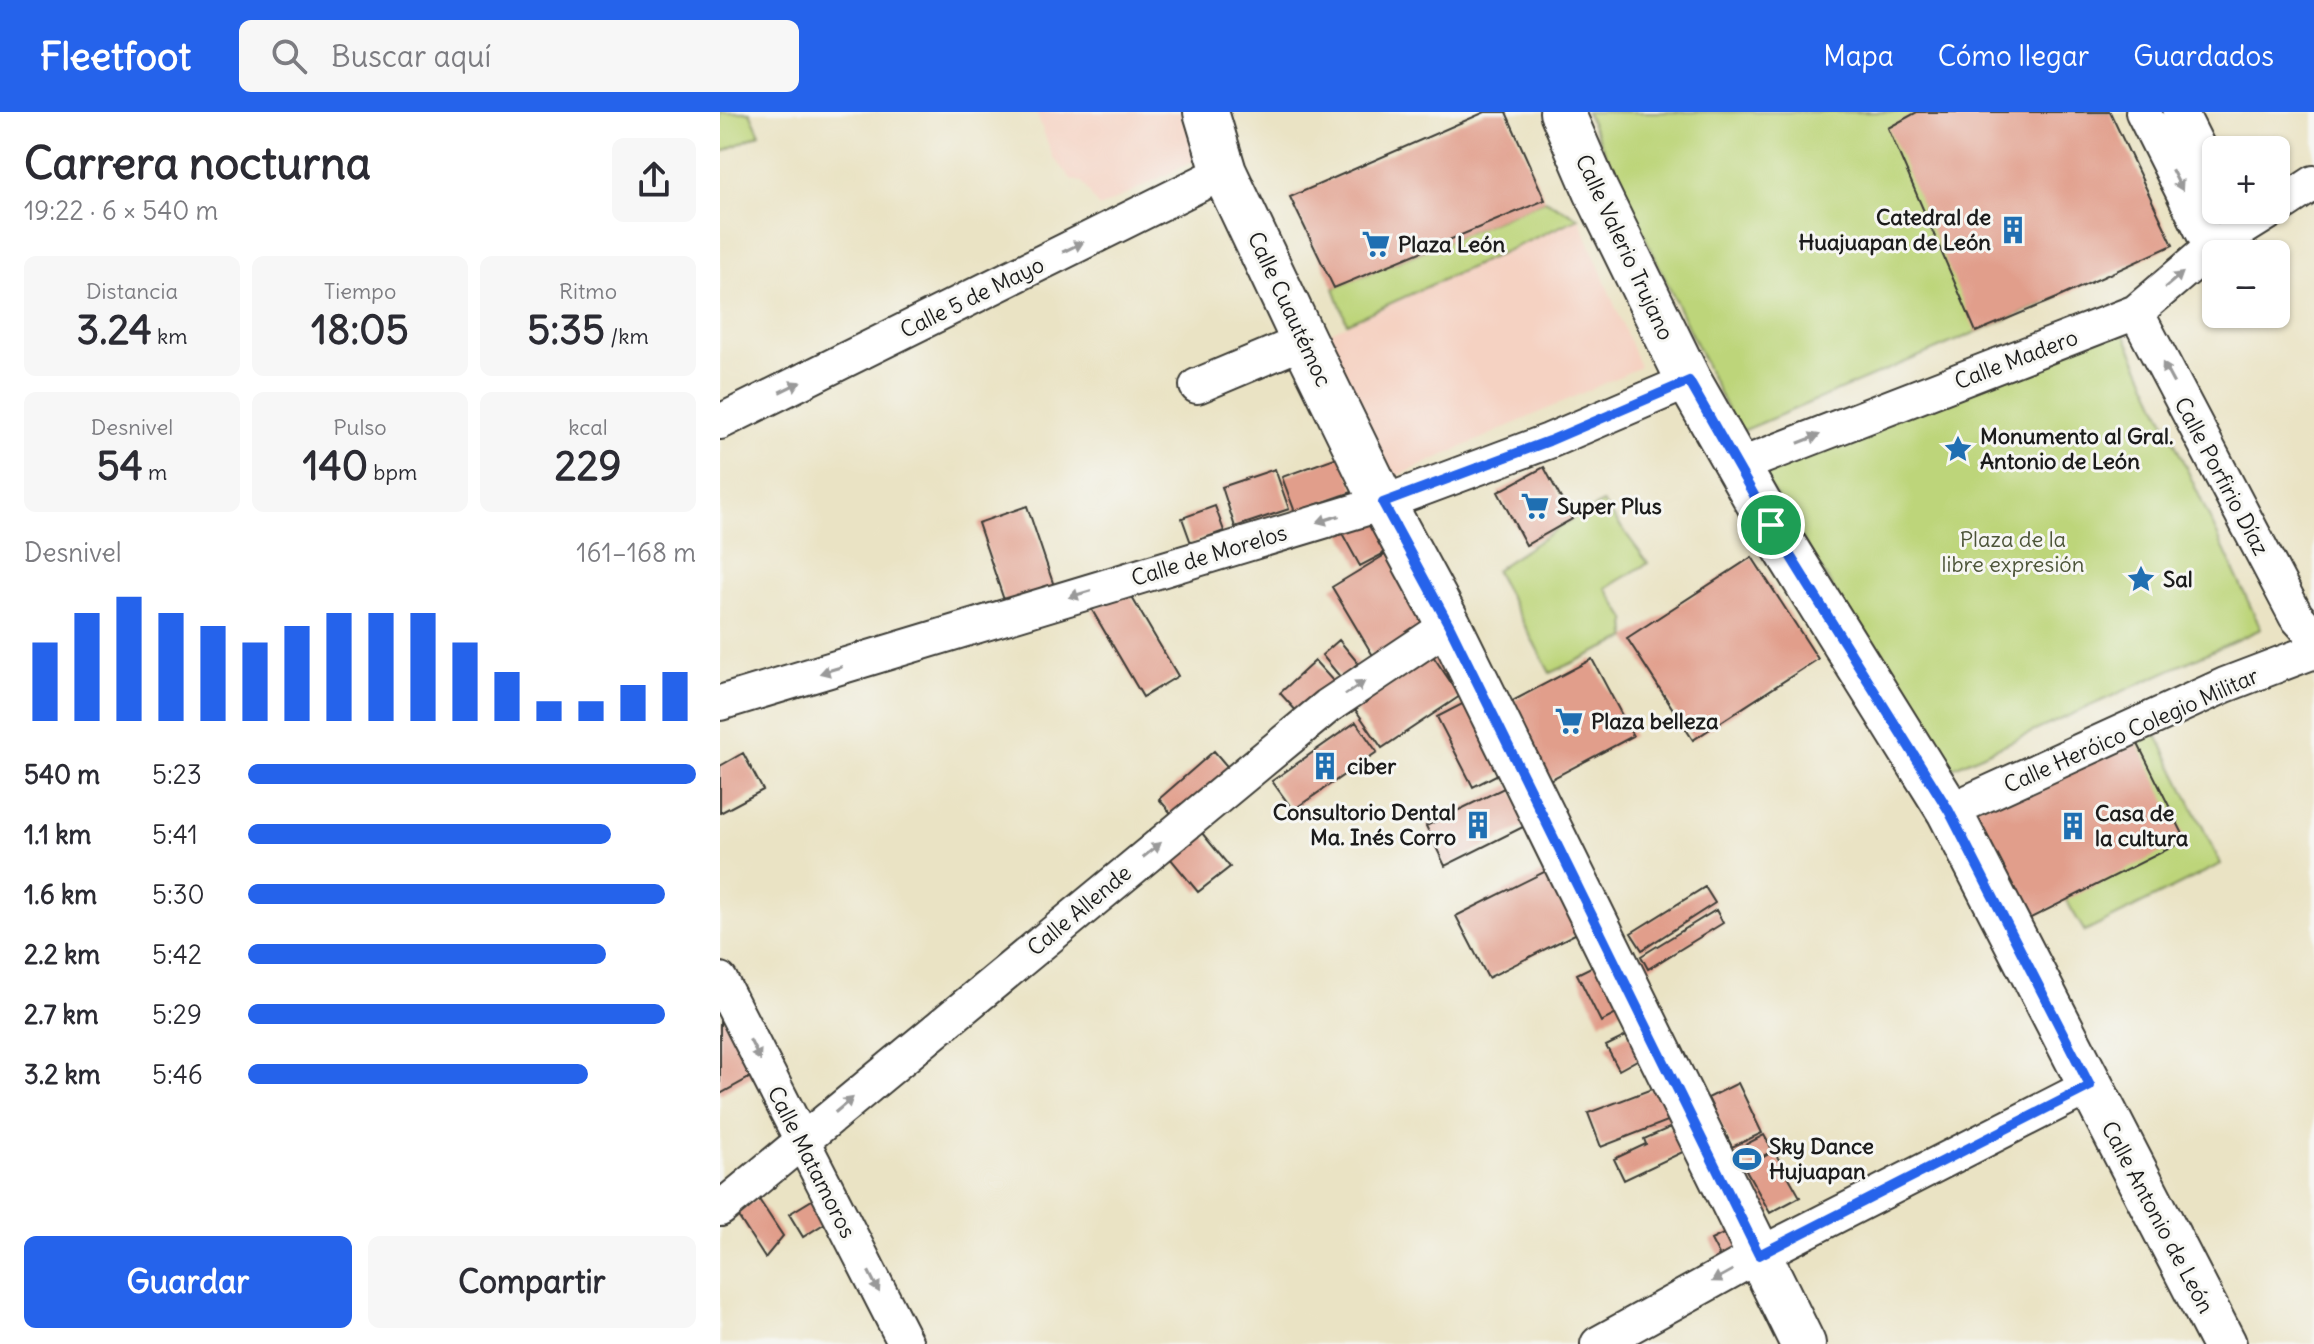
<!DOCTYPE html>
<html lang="es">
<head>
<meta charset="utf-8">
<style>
	:root { --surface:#fff; --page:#f7f7f7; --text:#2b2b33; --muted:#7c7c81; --accent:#2563eb }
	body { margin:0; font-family:Delius,sans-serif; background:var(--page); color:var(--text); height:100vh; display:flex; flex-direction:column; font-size:30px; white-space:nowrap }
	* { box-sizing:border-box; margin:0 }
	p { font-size:26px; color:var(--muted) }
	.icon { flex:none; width:44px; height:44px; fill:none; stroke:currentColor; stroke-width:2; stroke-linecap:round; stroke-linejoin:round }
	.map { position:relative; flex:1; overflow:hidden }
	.side { display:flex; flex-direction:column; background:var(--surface); width:720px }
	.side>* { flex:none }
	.controls { position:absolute; left:1482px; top:24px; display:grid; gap:16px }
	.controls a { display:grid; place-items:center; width:88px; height:88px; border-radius:12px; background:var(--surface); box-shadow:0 2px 6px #0004; font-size:40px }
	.pin { position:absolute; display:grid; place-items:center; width:68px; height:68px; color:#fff; margin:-34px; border:4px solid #fff; border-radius:50%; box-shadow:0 2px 8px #0007 }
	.round { display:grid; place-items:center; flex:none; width:84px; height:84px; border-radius:12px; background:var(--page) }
	.head { display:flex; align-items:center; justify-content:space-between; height:136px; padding:0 24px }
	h1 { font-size:44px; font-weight:700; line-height:60px }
	.stats { display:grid; grid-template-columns:repeat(3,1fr); gap:12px; height:136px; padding:8px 24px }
	.stats div { display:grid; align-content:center; border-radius:12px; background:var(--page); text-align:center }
	.stats b { font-size:40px; font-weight:700 }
	.stats small { font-size:22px; font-weight:400 }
	.stats p { font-size:22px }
	.chart { height:224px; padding:16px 24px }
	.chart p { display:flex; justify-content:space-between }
	.chart svg { width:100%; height:144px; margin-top:8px; stroke:var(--accent); stroke-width:6 }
	.cta { display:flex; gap:16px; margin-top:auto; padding:16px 24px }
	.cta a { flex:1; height:92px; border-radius:12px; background:var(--accent); color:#fff; font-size:32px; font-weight:700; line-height:92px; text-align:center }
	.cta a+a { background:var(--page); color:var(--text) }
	ul { padding:0 24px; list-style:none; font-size:26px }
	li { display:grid; grid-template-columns:128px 96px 1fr; align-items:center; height:60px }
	li i { height:20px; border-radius:10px; background:var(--accent) }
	header { display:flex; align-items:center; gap:48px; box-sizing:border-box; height:112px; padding:0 40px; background:var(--accent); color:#fff }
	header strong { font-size:38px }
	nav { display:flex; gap:44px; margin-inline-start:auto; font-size:28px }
	.search { width:560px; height:72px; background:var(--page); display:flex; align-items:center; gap:20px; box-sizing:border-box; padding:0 28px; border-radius:12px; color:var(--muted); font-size:30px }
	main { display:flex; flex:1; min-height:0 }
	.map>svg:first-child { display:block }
	.built { fill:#f5d2c2 }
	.green { fill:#bdd57a; stroke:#6c784b; stroke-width:2 }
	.building { fill:#e19e8b }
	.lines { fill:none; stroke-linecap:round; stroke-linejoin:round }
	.minor-casing { stroke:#3b3a35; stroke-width:38 }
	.major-casing { stroke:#3b3a35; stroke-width:48 }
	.minor { stroke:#fff; stroke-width:34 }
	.major { stroke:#fff; stroke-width:44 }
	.oneway { fill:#999 }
	.route-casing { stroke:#fff; stroke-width:16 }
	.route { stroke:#2563eb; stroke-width:10 }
	.labels { text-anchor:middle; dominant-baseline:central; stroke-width:6; stroke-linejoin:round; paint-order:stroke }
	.poi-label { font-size:22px; font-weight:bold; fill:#1c1c1c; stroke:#f6f6f2; text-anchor:start }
	.street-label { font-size:22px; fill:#1c1c1c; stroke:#f6f6f2 }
	.park-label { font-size:22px; fill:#4c5438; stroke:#f6f6f2 }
</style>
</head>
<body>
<header>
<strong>Fleetfoot</strong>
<div class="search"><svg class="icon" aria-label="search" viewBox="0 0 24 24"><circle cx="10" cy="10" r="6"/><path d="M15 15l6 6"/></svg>Buscar aquí</div>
<nav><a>Mapa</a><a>Cómo llegar</a><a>Guardados</a></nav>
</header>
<main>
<section class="side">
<div class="head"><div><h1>Carrera nocturna</h1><p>19:22 · 6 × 540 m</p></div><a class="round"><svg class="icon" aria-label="share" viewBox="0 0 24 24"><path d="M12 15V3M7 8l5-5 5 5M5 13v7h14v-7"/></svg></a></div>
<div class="stats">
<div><p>Distancia</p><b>3.24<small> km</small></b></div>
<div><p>Tiempo</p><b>18:05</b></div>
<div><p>Ritmo</p><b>5:35<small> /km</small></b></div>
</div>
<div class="stats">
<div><p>Desnivel</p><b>54<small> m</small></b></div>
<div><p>Pulso</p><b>140<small> bpm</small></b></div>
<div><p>kcal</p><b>229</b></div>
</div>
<div class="chart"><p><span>Desnivel</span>161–168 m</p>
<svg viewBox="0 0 160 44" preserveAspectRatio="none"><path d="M5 44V20M15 44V11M25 44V6M35 44V11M45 44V15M55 44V20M65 44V15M75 44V11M85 44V11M95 44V11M105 44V20M115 44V29M125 44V38M135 44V38M145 44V33M155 44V29"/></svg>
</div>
<ul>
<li><b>540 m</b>5:23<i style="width:100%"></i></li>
<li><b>1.1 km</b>5:41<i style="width:81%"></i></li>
<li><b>1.6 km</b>5:30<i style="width:93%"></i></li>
<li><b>2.2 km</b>5:42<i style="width:80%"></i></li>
<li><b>2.7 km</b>5:29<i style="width:93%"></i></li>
<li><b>3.2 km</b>5:46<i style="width:76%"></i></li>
</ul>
<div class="cta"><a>Guardar</a><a>Compartir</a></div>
</section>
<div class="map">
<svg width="1594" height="1232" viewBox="0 0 1594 1232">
	<rect width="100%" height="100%" fill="#f6f6f2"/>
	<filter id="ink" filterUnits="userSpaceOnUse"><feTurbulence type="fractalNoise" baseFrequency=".0125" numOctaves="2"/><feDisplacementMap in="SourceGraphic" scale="16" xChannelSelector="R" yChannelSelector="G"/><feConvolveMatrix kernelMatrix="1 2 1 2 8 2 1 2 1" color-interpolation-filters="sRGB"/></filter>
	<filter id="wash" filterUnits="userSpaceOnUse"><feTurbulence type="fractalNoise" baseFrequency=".006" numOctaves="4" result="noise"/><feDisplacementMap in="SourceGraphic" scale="32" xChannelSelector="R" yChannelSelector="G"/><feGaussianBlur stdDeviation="1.8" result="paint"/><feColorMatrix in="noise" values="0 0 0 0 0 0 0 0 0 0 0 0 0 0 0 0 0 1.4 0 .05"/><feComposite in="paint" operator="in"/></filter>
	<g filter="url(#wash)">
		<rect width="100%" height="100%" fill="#eae3c4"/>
		<path class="built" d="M316,0h157l15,42 -109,54 -17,-26 -10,-2 -19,-23z
			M859,106l61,149 -262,118 -67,-144z"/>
		<path class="green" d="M0,0h30l10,22 -40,19z
			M866,0h523l-52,186 -319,135z
			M825,88l34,18 -232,105 -13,-35z
			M1400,213l141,304 -315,142 -188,-304z
			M883,391l45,60 -42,25 20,31 1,19 -77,35 -55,-103 77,-51z
			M1437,623l64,129 -136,68 -53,-89 102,-107z"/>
		<g id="blocks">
			<path class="building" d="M765,0h21l39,88 -211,88 -44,-91z
				M1197,0h193l63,133 -116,53 -81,34 -88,-204z
				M623,343l12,36 -60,21 -13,-35z
				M824,355l28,52 -46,26 -28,-53z
				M555,357l14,40 -54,18 -13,-40z
				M658,393l22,40 -40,21 -22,-40z
				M307,394l28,83 -49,17 -28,-83z
				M495,394l9,25 -33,12 -9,-25z
				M678,435l44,72 -67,40 -43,-72z
				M1032,445l66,102 -125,81 -66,-102z
				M407,477l51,87 -35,21 -51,-87z
				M619,528l19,23 -17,15 -19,-23z
				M713,544l27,40 -78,52 -27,-39z
				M872,547l41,77 -87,46 -41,-77z
				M595,549l19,21 -35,32 -19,-21z
				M750,588l36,70 -33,17 -36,-70z
				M636,610l21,30 -84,58 -21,-29z
				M1414,624l52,104 -169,85 -56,-112z
				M494,639l17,20 -56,47 -16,-19z
				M23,641l20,37 -43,23v-47z
				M790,673l19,39 -84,42 -19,-40z
				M482,721l28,34 -32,25 -28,-34z
				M832,756l31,62 -95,48 -32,-62z
				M985,775l10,16 -73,47 -11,-17z
				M996,798l7,13 -75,46 -7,-13z
				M883,849l23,48 -25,13 -24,-48z
				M5,905l31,57 -36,20v-74z
				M912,921l12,23 -25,14 -13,-24z
				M1018,971l24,50 -30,14 -24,-49z
				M945,972l13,33 -77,30 -13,-34z
				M958,1012l11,25 -65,31 -10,-21 32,-15 -2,-5z
				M1044,1023l9,16 -32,16 -8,-16z
				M1054,1039l26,46 -30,16 -25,-45z
				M97,1085l13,23 -27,17 -14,-23z
				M38,1086l25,38 -18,22 -29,-45z
				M1017,1115l11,23 -25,13 -12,-23z"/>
		</g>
	</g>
	<g filter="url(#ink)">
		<use href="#blocks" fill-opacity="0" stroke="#3b3a35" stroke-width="2"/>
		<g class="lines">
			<defs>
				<path id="minor" d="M1423,0l68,136
					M1460,0l36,72
					M1556,96l38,-25
					M1416,200l160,304 18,20
					M477,274l107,-45
					M0,310l504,-250
					M1016,355l400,-155 75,-64 61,-38
					M0,591l663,-200 166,-62 140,-60
					M1229,699l276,-126 89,-34
					M0,868l186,364
					M0,1097l608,-503 121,-81
					M878,1232l161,-89 331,-169"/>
				<path id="major" d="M486,0l18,60 80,169 79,162 66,122 354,719
					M842,0l34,79 93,190 82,144 178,286 275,533"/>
			</defs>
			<use href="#minor" class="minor-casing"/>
			<use href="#major" class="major-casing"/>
			<use href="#minor" class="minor"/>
			<use href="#major" class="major"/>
		</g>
		<defs><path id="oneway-solid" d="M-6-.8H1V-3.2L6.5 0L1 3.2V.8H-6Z" transform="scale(2)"/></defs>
		<g class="oneway">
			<use href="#oneway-solid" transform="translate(1457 68) rotate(63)"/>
			<use href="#oneway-solid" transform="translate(353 135) rotate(-26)"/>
			<use href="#oneway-solid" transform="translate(1454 168) rotate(-40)"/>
			<use href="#oneway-solid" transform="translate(1448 261) rotate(-118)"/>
			<use href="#oneway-solid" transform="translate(70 275) rotate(-26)"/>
			<use href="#oneway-solid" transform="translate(1089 327) rotate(-21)"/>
			<use href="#oneway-solid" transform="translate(608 407) rotate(163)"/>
			<use href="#oneway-solid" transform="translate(360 482) rotate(163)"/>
			<use href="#oneway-solid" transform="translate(111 558) rotate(163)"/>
			<use href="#oneway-solid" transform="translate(635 576) rotate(-34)"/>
			<use href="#oneway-solid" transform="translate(432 738) rotate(-39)"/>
			<use href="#oneway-solid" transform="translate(35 938) rotate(63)"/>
			<use href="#oneway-solid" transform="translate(124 993) rotate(-40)"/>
			<use href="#oneway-solid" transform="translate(1002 1164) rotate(151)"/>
			<use href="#oneway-solid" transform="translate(154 1170) rotate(63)"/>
		</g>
	</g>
	<g class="lines" filter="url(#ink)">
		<defs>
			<path id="route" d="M969,269l82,144 178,286 141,275 -331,169 -310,-630 -66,-122 166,-62z"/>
		</defs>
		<use href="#route" class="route-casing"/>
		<use href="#route" class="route"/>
	</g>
	<defs>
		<symbol id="building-bare" viewBox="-9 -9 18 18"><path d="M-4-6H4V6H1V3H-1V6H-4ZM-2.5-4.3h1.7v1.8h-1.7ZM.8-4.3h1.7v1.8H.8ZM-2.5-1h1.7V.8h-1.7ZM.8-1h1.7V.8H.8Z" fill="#1f6fb2" stroke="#f6f6f2" stroke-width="2.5" paint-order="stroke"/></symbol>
		<symbol id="supermarket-bare" viewBox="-9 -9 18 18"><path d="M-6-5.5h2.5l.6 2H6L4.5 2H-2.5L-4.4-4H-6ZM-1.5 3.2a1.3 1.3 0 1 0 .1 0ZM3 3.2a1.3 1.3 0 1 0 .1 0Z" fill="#1f6fb2" stroke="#f6f6f2" stroke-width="2.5" paint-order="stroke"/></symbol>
		<symbol id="sight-bare" viewBox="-9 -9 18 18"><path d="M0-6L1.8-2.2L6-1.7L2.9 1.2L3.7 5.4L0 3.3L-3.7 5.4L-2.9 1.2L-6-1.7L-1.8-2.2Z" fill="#1f6fb2" stroke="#f6f6f2" stroke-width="2.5" paint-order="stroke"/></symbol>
		<symbol id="stadium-bare" viewBox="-9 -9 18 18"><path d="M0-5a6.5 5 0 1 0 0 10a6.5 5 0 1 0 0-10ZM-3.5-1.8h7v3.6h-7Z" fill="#1f6fb2" stroke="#f6f6f2" stroke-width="2.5" paint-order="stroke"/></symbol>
	</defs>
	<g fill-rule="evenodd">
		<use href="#building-bare" x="1273" y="98" width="40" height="40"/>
		<use href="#supermarket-bare" x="636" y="112" width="40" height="40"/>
		<use href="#sight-bare" x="1218" y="317" width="40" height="40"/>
		<use href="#supermarket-bare" x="795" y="374" width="40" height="40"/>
		<use href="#sight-bare" x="1401" y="447" width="40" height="40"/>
		<use href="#supermarket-bare" x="829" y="589" width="40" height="40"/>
		<use href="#building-bare" x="585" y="634" width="40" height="40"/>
		<use href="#building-bare" x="738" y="693" width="40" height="40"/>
		<use href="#building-bare" x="1333" y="694" width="40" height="40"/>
		<use href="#stadium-bare" x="1007" y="1027" width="40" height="40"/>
	</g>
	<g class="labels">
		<g class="poi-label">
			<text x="1271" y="105" text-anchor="end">Catedral de<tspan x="1271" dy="25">Huajuapan de León</tspan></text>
			<text x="678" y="132">Plaza León</text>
			<text x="1260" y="324">Monumento al Gral.<tspan x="1260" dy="25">Antonio de León</tspan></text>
			<text x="837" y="394">Super Plus</text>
			<text x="1443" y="467">Sal</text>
			<text x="871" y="609">Plaza belleza</text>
			<text x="627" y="654">ciber</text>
			<text x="736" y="700" text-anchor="end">Consultorio Dental<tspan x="736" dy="25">Ma. Inés Corro</tspan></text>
			<text x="1375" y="701">Casa de<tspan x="1375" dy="25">la cultura</tspan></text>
			<text x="1049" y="1034">Sky Dance<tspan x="1049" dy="25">Hujuapan</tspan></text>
		</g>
		<g class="street-label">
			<text transform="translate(905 135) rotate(65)">Calle Valerio Trujano</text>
			<text transform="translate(252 185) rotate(-26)">Calle 5 de Mayo</text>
			<text transform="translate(570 197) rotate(65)">Calle Cuautémoc</text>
			<text transform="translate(1296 247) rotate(-21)">Calle Madero</text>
			<text transform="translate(1502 364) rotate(62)">Calle Porfirio Díaz</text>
			<text transform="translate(489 443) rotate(-17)">Calle de Morelos</text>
			<text transform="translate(1411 618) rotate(-24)">Calle Heróico Colegio Militar</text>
			<text transform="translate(359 798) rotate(-40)">Calle Allende</text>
			<text transform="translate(92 1050) rotate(63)">Calle Matamoros</text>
			<text transform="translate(1438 1105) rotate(62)">Calle Antonio de León</text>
		</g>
		<g class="park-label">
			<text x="1293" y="427">Plaza de la<tspan x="1293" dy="25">libre expresión</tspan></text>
		</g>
	</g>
</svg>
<div class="controls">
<a>+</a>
<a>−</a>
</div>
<div class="pin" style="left:1051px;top:413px;background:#1e9e55"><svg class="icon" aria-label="arrive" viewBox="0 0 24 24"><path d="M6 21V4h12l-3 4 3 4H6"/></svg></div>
</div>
</main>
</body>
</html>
